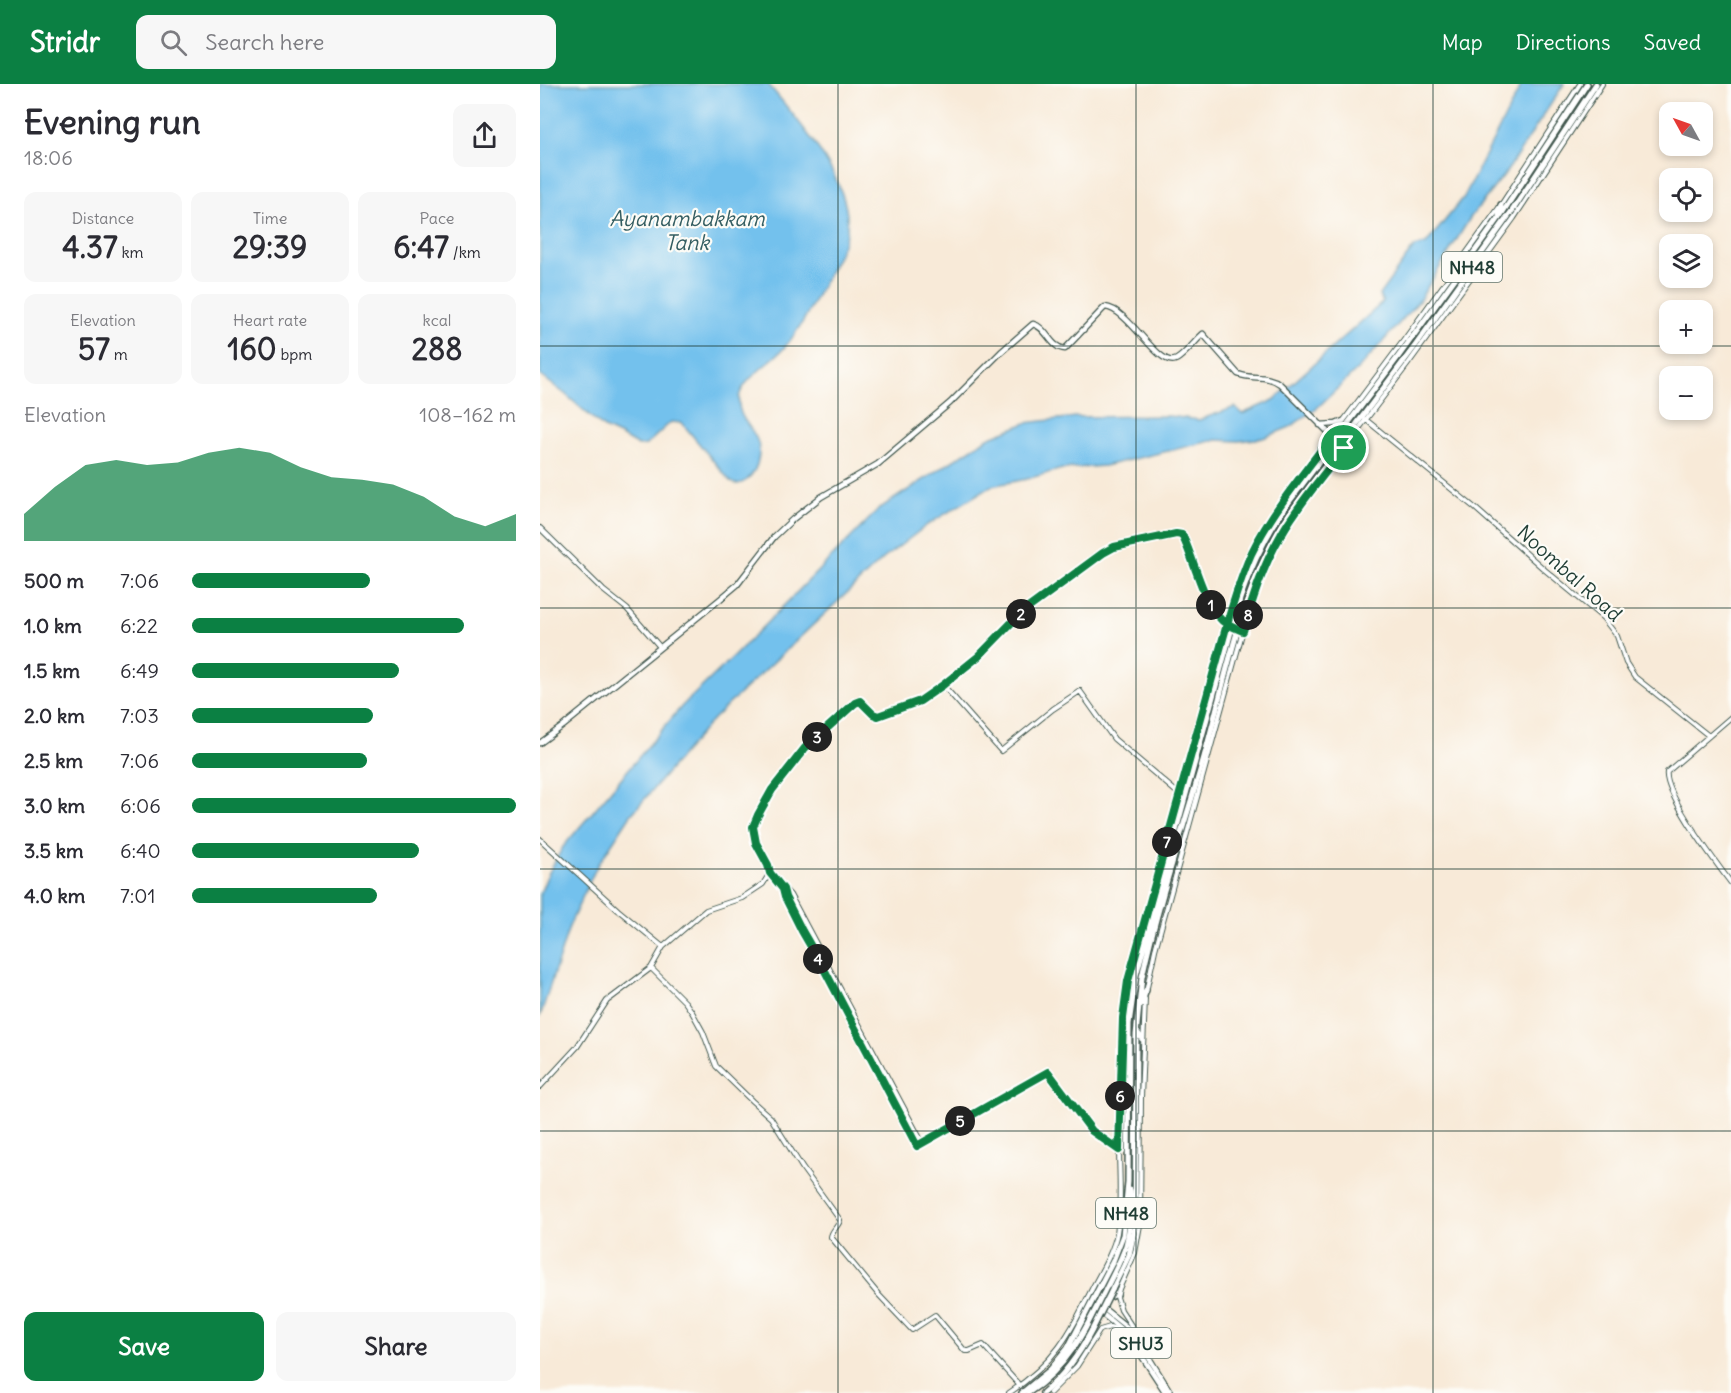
<!DOCTYPE html>
<html lang="en">
<head>
<meta charset="utf-8">
<style>
	:root { --surface:#fff; --page:#f7f7f7; --text:#2b2b33; --muted:#7c7c81; --accent:#0b8043 }
	body { margin:0; font-family:Delius,sans-serif; background:var(--page); color:var(--text); height:100vh; display:flex; flex-direction:column; font-size:22px; white-space:nowrap }
	* { box-sizing:border-box; margin:0 }
	p { font-size:20px; color:var(--muted) }
	.icon { flex:none; width:33px; height:33px; fill:none; stroke:currentColor; stroke-width:2; stroke-linecap:round; stroke-linejoin:round }
	.map { position:relative; flex:1; overflow:hidden }
	.side { display:flex; flex-direction:column; background:var(--surface); width:540px }
	.side>* { flex:none }
	.needle { width:39px; rotate:310deg }
	.controls { position:absolute; left:1119px; top:18px; display:grid; gap:12px }
	.controls a { display:grid; place-items:center; width:54px; height:54px; border-radius:12px; background:var(--surface); box-shadow:0 3px 9px #0003; font-size:30px }
	.pin { position:absolute; display:grid; place-items:center; width:51px; height:51px; color:#fff; margin:-26px; border:3px solid #fff; border-radius:50%; box-shadow:0 2px 6px #0007 }
	.km { position:absolute; width:30px; height:30px; margin:-15px; border-radius:50%; background:#222; color:#fff; font-size:16px; line-height:30px; text-align:center }
	.round { display:grid; place-items:center; flex:none; width:63px; height:63px; border-radius:12px; background:var(--page) }
	.head { display:flex; align-items:center; justify-content:space-between; height:102px; padding:0 24px }
	h1 { font-size:33px; font-weight:700; line-height:45px }
	.figures { display:grid; grid-template-columns:repeat(3,1fr); gap:9px; height:102px; padding:6px 24px }
	.figures div { display:grid; align-content:center; border-radius:12px; background:var(--page); text-align:center }
	.figures b { font-size:30px; font-weight:700 }
	.figures small { font-size:16px; font-weight:400 }
	.figures p { font-size:16px }
	.chart { height:168px; padding:12px 24px }
	.chart p { display:flex; justify-content:space-between }
	.chart svg { width:100%; height:108px; margin-top:6px; fill:var(--accent); opacity:.7 }
	.primary-button { display:flex; gap:12px; margin-top:auto; padding:12px 24px }
	.primary-button a { flex:1; height:69px; border-radius:12px; background:var(--accent); color:#fff; font-size:24px; font-weight:700; line-height:69px; text-align:center }
	.primary-button a+a { background:var(--page); color:var(--text) }
	ul { padding:0 24px; list-style:none; font-size:20px }
	li { display:grid; grid-template-columns:96px 72px 1fr; align-items:center; height:45px }
	li i { height:15px; border-radius:8px; background:var(--accent) }
	header { display:flex; align-items:center; gap:36px; box-sizing:border-box; height:84px; padding:0 30px; background:var(--accent); color:#fff }
	header strong { font-size:28px }
	nav { display:flex; gap:33px; margin-inline-start:auto; font-size:21px }
	.search { width:420px; height:54px; background:var(--page); display:flex; align-items:center; gap:15px; box-sizing:border-box; padding:0 21px; border-radius:12px; color:var(--muted); font-size:22px }
	main { display:flex; flex:1; min-height:0 }
	.map>svg:first-child { display:block }
	.water { fill:#73c1ed; stroke:#497f90; stroke-width:1.5 }
	.lines { fill:none; stroke-linecap:round; stroke-linejoin:round }
	.minor-casing { stroke:#40574d; stroke-width:6 }
	.major-casing { stroke:#40574d; stroke-width:7 }
	.highway-casing { stroke:#40574d; stroke-width:8 }
	.minor { stroke:#fff; stroke-width:4 }
	.major { stroke:#fff; stroke-width:4.5 }
	.highway { stroke:#fff; stroke-width:5 }
	.highway-bridge-casing { stroke:#40574d; stroke-width:8; stroke-linecap:butt }
	.highway-bridge { stroke:#fff; stroke-width:5 }
	.route-casing { stroke:#fff; stroke-width:12 }
	.route { stroke:#0b8043; stroke-width:8 }
	.grid { fill:none; stroke:#1f3d34; stroke-width:1.5; stroke-opacity:0.55 }
	.labels { text-anchor:middle; dominant-baseline:central; stroke-width:4.5; stroke-linejoin:round; paint-order:stroke }
	.shield { fill:#fdfcf7; stroke:#62766e; stroke-width:1.5 }
	.shield-label { font-size:18px; font-weight:bold; fill:#1f3d34 }
	.street-label { font-size:20px; fill:#1f3d34; stroke:#fdfcf7 }
	.water-label { font-size:21px; font-style:italic; fill:#345e62; stroke:#fdfcf7 }
</style>
</head>
<body>
<header>
<strong>Stridr</strong>
<div class="search"><svg class="icon" aria-label="search" viewBox="0 0 24 24"><circle cx="10" cy="10" r="6"/><path d="M15 15l6 6"/></svg>Search here</div>
<nav><a>Map</a><a>Directions</a><a>Saved</a></nav>
</header>
<main>
<section class="side">
<div class="head"><div><h1>Evening run</h1><p>18:06</p></div><a class="round"><svg class="icon" aria-label="share" viewBox="0 0 24 24"><path d="M12 15V3M7 8l5-5 5 5M5 13v7h14v-7"/></svg></a></div>
<div class="figures">
<div><p>Distance</p><b>4.37<small> km</small></b></div>
<div><p>Time</p><b>29:39</b></div>
<div><p>Pace</p><b>6:47<small> /km</small></b></div>
</div>
<div class="figures">
<div><p>Elevation</p><b>57<small> m</small></b></div>
<div><p>Heart rate</p><b>160<small> bpm</small></b></div>
<div><p>kcal</p><b>288</b></div>
</div>
<div class="chart"><p><span>Elevation</span>108–162 m</p>
<svg viewBox="0 0 160 44" preserveAspectRatio="none"><path d="M0 44V33L10 22L20 13L30 11L40 13L50 12L60 8L70 6L80 8L90 14L100 18L110 19L120 21L130 26L140 34L150 38L160 33V44z"/></svg>
</div>
<ul>
<li><b>500 m</b>7:06<i style="width:55%"></i></li>
<li><b>1.0 km</b>6:22<i style="width:84%"></i></li>
<li><b>1.5 km</b>6:49<i style="width:64%"></i></li>
<li><b>2.0 km</b>7:03<i style="width:56%"></i></li>
<li><b>2.5 km</b>7:06<i style="width:54%"></i></li>
<li><b>3.0 km</b>6:06<i style="width:100%"></i></li>
<li><b>3.5 km</b>6:40<i style="width:70%"></i></li>
<li><b>4.0 km</b>7:01<i style="width:57%"></i></li>
</ul>
<div class="primary-button"><a>Save</a><a>Share</a></div>
</section>
<div class="map">
<svg width="1191" height="1309" viewBox="0 0 1191 1309">
	<rect width="100%" height="100%" fill="#fdfcf7"/>
	<filter id="ink" filterUnits="userSpaceOnUse"><feTurbulence type="fractalNoise" baseFrequency=".0167" numOctaves="2"/><feDisplacementMap in="SourceGraphic" scale="12" xChannelSelector="R" yChannelSelector="G"/><feConvolveMatrix kernelMatrix="1 2 1 2 8 2 1 2 1" color-interpolation-filters="sRGB"/></filter>
	<filter id="wash" filterUnits="userSpaceOnUse"><feTurbulence type="fractalNoise" baseFrequency=".008" numOctaves="4" result="noise"/><feDisplacementMap in="SourceGraphic" scale="24" xChannelSelector="R" yChannelSelector="G"/><feGaussianBlur stdDeviation="1.35" result="paint"/><feColorMatrix in="noise" values="0 0 0 0 0 0 0 0 0 0 0 0 0 0 0 0 0 1.4 0 .05"/><feComposite in="paint" operator="in"/></filter>
	<g filter="url(#wash)">
		<rect width="100%" height="100%" fill="#f8ead8"/>
		<path class="water" d="M0,0h228c29,35 84,97 79,144 -2,19 -15,38 -23,54 -12,23 -23,46 -40,66 -12,14 -43,32 -45,50 -3,27 26,32 19,62 -1,8 -6,15 -11,20 -6,4 -11,6 -17,1l-48,-58 -11,-1 -25,23 -8,1 -17,-10 -17,-8 -39,-34 -25,-19z
			M982,0h42l-57,87 -37,47 -51,83 -59,66 -43,41 -27,19 -27,11 -24,3 -24,-1 -111,26 -42,3 -35,10 -36,7 -64,39 -44,34 -170,160 -83,97 -34,52 -26,56 -30,93v-123l7,-18 16,-29 119,-141 51,-49 147,-149 108,-70 38,-15 50,-6 93,-1 30,4 36,-13 7,7 32,-14 109,-98 -4,-7 35,-48 12,-3 38,-47z"/>
	</g>
	<g filter="url(#ink)">
		<g class="lines">
			<defs>
				<path id="minor" d="M825,335l110,89 70,62 58,48 14,18 9,27 9,14 74,59
					M0,444l63,62 24,19 33,38
					M403,601l58,66 52,-42 27,-18 34,48 66,56
					M1191,633l-64,55c-4,21 50,92 64,111
					M0,755l78,71 45,37
					M230,789l20,22 132,247
					M243,805c8,29 28,55 42,81 31,59 63,116 92,176l131,-74 44,59 27,19
					M111,884l34,34 7,10 11,20 13,34 36,35 19,17 32,51 37,51c-1,6 -9,11 -9,17l47,57 34,36 23,-15 30,36h4l14,-6 37,41
					M590,890l104,-376 18,-46 21,-37 131,-175 97,-135 79,-121
					M606,908l9,-42 93,-338c12,-35 26,-68 47,-99l113,-149 106,-146 88,-134
					M0,1003l37,-40 30,-46 44,-33 12,-21 43,-37 36,-12 21,-14 7,-11c-4,-15 -19,-31 -16,-47 1,-9 7,-17 12,-25 24,-41 55,-67 89,-98l5,-2 11,12 7,3 42,-15 23,-16 36,-29 41,-42 83,-61c22,-12 49,-14 73,-19l6,1c13,23 22,78 46,90
					M596,1249l-15,-23 -4,-13 2,-8 16,-36 5,-28 1,-127 4,-99
					M469,1309c47,-31 60,-58 84,-106 9,-17 20,-35 24,-54 5,-29 2,-59 2,-87 0,-55 1,-111 9,-165
					M510,1309l27,-27 23,-36 10,-3 9,3"/>
				<path id="major" d="M780,341l16,-1 7,-3
					M0,659l23,-17 156,-126 18,-15 37,-48 19,-18 28,-22 57,-33 72,-61 51,-51 32,-28c14,3 17,24 32,25l36,-38 4,-4c24,2 52,59 70,53 7,-2 21,-20 28,-26l35,40c14,6 29,0 42,10l64,64
					M558,1220l35,28 38,61
					M560,1228l28,23 38,58"/>
				<path id="highway" d="M959,132l2,-11
					M588,897l7,-14
					M601,921l5,-15
					M597,948l5,7
					M572,1206l17,-35 6,-28 1,-192 6,-58c16,-75 41,-147 62,-220 23,-83 37,-171 86,-244l125,-167 97,-135 84,-127
					M567,1210l3,3 7,-3
					M482,1309l28,-23 18,-22 45,-87 10,-26 5,-53 1,-158 7,-49 104,-376c11,-33 26,-64 46,-93l112,-149 101,-139 88,-134
					M488,1309c39,-25 57,-62 77,-102 7,-15 16,-30 21,-46 5,-17 5,-37 4,-55
					M503,1309c22,-18 36,-38 49,-63"/>
			</defs>
			<use href="#minor" class="minor-casing"/>
			<use href="#major" class="major-casing"/>
			<use href="#highway" class="highway-casing"/>
			<use href="#minor" class="minor"/>
			<use href="#major" class="major"/>
			<use href="#highway" class="highway"/>
			<defs>
				<path id="highway-bridge" d="M552,1246l20,-40"/>
			</defs>
			<use href="#highway-bridge" class="highway-bridge-casing"/>
			<use href="#highway-bridge" class="highway-bridge"/>
		</g>
	</g>
	<g class="lines" filter="url(#ink)">
		<defs>
			<path id="route" d="M804,364l-12,-12c-29,38 -60,75 -81,118 -10,23 -17,46 -24,70 -22,-11 -33,-67 -45,-89l-6,-1 -62,13 -11,6 -83,61 -41,42 -36,29 -23,16 -42,15 -5,-2 -13,-13 -5,2 -50,45 -33,42 -14,25 -5,12 3,16 12,22 2,8 13,16 2,8 17,34 22,38 93,177 131,-74 44,59 27,19 4,-132 5,-37 99,-357 16,7c10,-33 20,-66 38,-96 17,-31 42,-58 63,-87"/>
		</defs>
		<use href="#route" class="route-casing"/>
		<use href="#route" class="route"/>
	</g>
	<path class="grid" d="M298,0v1309M596,0v1309M893,0v1309M0,262h1191M0,524h1191M0,785h1191M0,1047h1191"/>
	<g class="labels">
		<g class="shield">
			<rect x="902" y="168" width="60" height="30" rx="4.5"/>
			<rect x="556" y="1114" width="60" height="30" rx="4.5"/>
			<rect x="571" y="1244" width="60" height="30" rx="4.5"/>
		</g>
		<g class="shield-label">
			<text x="932" y="183">NH48</text>
			<text x="586" y="1129">NH48</text>
			<text x="601" y="1259">SHU3</text>
		</g>
		<g class="street-label">
			<text transform="translate(1030 489) rotate(42)">Noombal Road</text>
		</g>
		<g class="water-label">
			<text x="147" y="134">Ayanambakkam<tspan x="147" dy="24">Tank</tspan></text>
		</g>
	</g>
</svg>
<div class="controls">
<a><svg class="needle" viewBox="-14 -14 28 28"><path d="M0-13l5 13h-10z" fill="#e53935"/><path d="M0 13l5-13h-10z" fill="#7c7c81"/></svg></a>
<a><svg class="icon" aria-label="locate" viewBox="0 0 24 24"><circle cx="12" cy="12" r="6"/><path d="M12 2v4M12 18v4M2 12h4M18 12h4"/></svg></a>
<a><svg class="icon" aria-label="layers" viewBox="0 0 24 24"><path d="M12 4l9 5-9 5-9-5zM3 14l9 5 9-5"/></svg></a>
<a>+</a>
<a>−</a>
</div>
<div class="pin" style="left:804px;top:364px;background:#1e9e55"><svg class="icon" aria-label="arrive" viewBox="0 0 24 24"><path d="M6 21V4h12l-3 4 3 4H6"/></svg></div>
<b class="km" style="left:671px;top:521px">1</b>
<b class="km" style="left:481px;top:530px">2</b>
<b class="km" style="left:277px;top:653px">3</b>
<b class="km" style="left:278px;top:875px">4</b>
<b class="km" style="left:420px;top:1037px">5</b>
<b class="km" style="left:580px;top:1012px">6</b>
<b class="km" style="left:627px;top:758px">7</b>
<b class="km" style="left:708px;top:531px">8</b>
</div>
</main>
</body>
</html>
